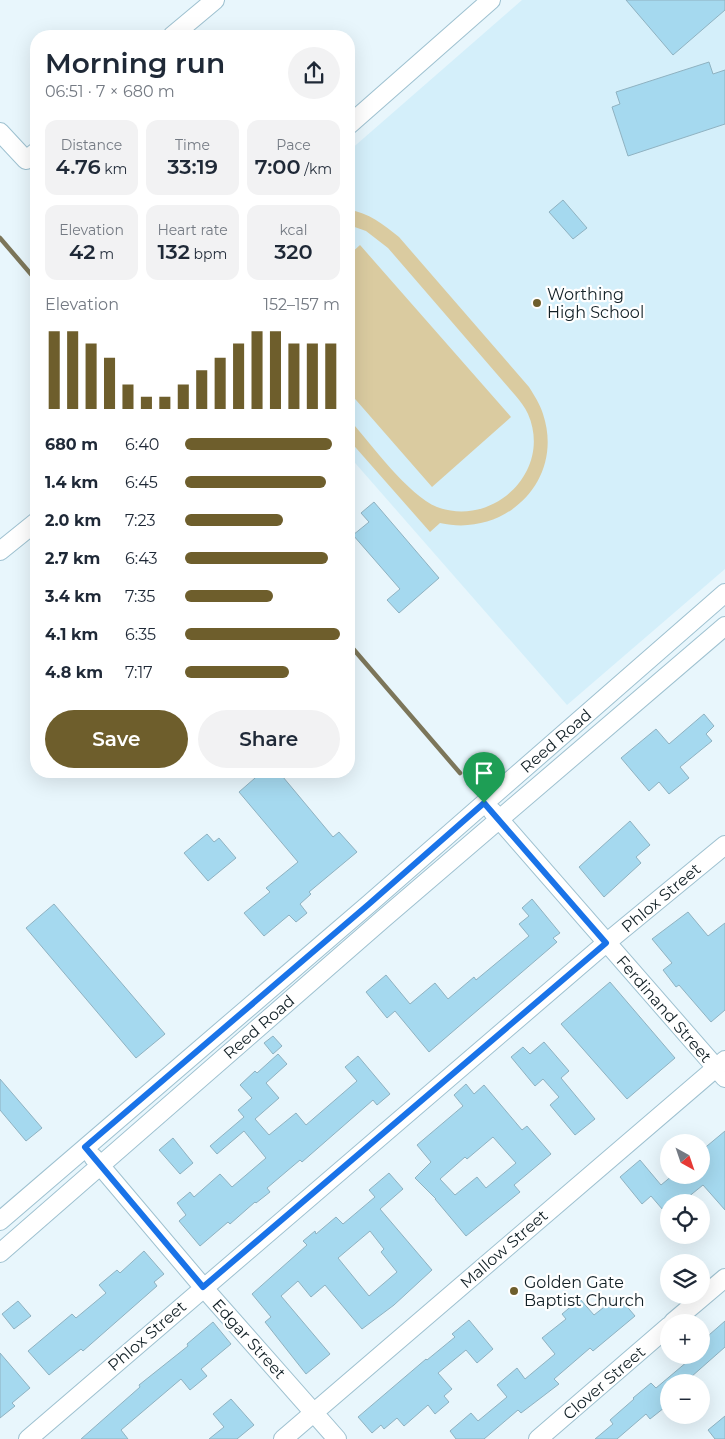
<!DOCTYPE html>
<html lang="en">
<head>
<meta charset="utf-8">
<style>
	:root { --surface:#fff; --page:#f2f2f3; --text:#1f2937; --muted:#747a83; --accent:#6e5e2c }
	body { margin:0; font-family:Montserrat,sans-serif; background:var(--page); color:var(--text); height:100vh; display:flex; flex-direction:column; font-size:19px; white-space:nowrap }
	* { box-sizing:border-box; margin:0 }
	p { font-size:16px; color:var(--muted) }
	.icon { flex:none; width:28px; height:28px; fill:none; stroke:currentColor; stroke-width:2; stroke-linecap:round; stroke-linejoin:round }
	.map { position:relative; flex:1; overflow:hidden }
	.side { position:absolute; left:30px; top:30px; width:325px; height:748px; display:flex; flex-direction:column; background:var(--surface); border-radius:20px; box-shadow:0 5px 20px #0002 }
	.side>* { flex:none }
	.needle { width:32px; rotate:140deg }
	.tools { position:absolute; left:660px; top:1134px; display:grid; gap:10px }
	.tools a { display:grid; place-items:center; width:50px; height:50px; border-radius:50%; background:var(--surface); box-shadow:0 5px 20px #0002; font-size:25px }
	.pin { position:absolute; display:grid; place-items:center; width:42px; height:42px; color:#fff; margin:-51px -21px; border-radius:50% 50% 50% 0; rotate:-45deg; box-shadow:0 0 5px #0007 }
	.pin .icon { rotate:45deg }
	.round { display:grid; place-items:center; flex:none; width:52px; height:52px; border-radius:26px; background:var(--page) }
	.overview { display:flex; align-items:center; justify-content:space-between; height:85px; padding:0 15px }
	h1 { font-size:28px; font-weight:600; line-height:38px }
	.figures { display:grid; grid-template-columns:repeat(3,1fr); gap:8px; height:85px; padding:5px 15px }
	.figures div { display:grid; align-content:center; border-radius:12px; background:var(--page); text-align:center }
	.figures b { font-size:21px; font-weight:600 }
	.figures small { font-size:14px; font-weight:400 }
	.figures p { font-size:14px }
	.chart { height:140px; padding:10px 15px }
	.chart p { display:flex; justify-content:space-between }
	.chart svg { width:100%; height:90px; margin-top:5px; stroke:var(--accent); stroke-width:6 }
	.button { display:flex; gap:10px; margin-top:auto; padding:10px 15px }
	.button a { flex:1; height:58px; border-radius:30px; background:var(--accent); color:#fff; font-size:20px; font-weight:600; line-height:58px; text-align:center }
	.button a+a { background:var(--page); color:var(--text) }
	ul { padding:0 15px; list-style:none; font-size:16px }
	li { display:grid; grid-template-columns:80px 60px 1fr; align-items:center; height:38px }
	li i { height:12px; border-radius:6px; background:var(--accent) }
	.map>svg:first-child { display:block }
	.built { fill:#d4effa }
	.green { fill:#dacba0 }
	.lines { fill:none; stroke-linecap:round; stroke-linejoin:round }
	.stream { stroke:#7c765a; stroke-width:4.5 }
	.building { fill:#a5d9ef; stroke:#8fb2c1; fill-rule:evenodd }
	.minor-casing { stroke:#9ec1d0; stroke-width:20 }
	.minor { stroke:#fff; stroke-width:18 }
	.route-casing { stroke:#fff; stroke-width:10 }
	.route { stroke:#1a73e8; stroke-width:6 }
	.poi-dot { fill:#6e5e2c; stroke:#fff; stroke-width:2 }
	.labels { text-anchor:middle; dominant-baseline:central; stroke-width:4.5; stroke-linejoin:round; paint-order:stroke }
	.poi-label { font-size:16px; fill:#122026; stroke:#fff; text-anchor:start }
	.street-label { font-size:16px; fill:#122026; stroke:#fff }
</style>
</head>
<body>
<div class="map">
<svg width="725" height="1439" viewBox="0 0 725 1439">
	<rect width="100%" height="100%" fill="#e8f6fc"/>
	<path class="built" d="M522,0h203v569l-158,136 -218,-249v-305z"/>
	<path class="green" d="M349,210c19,2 35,15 50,27l130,150c5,8 11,17 14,27 22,66 -37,124 -103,109l-10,9 -81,-92v-21c21,24 60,77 88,88 56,21 116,-36 91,-93 -3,-7 -8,-13 -13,-19l-127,-147 -22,-17 -17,-6z
		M360,245l151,172 -79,70 -83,-95v-137z"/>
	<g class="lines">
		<path class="stream" d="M0,238l36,42
			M349,644l111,129"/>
	</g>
	<path class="building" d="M626,0h99v10l-52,45z
		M709,62l4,12 12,-4v54l-97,32 -16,-49 8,-3 -4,-12z
		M563,200l24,28 -14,11 -24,-27z
		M374,502l65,76 -40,35 -12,-13 13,-11 -47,-54 16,-13 -8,-9z
		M704,714l10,12 -8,8 6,7 -32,26 9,11 -20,16 -10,-12 -10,9 -28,-33 35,-29 13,15z
		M263,771h15l55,66 6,-5 18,20 -48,40 2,2 -11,10 7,9 -11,9 -7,-7 -25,21 -20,-23 26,-21 -4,-4 32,-26 -59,-70z
		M630,821l20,24 -14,12 5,6 -37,34 -25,-30z
		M207,834l7,8 5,-4 17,20 -28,23 -24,-28z
		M532,899l28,34 -7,5 4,4 -128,110 -34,-41 -8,7 -21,-26 20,-17 24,29 25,-21 13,16 26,-22 2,3 53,-44 -10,-12 10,-8 -7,-8z
		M54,904l111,130 -29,24 -110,-130z
		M688,912l20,24 17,-13v87l-14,12 -32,-37 -3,2 -13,-17 9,-7 -20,-24z
		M610,982l65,76 -48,41 -66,-75z
		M273,1036l9,10 -9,8 -9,-11z
		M544,1042l25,29 -8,7 34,41 -20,16 -25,-30 9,-8 -16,-18 -8,7 -24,-29 12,-10 7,7z
		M278,1054l9,10 -21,19 13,15 -24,21 14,16 27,-22 10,12 51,-44 -12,-14 13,-11 32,38 -13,11 -4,-5 -71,62 -2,-2 -33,28 3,4 -14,11 -1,-1 -25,22 -2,-2 -28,24 -21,-25 7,-6 -9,-12 13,-11 4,5 26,-23 12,13 34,-29 -22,-27 -27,23 -7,-8 34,-29 -6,-7 14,-12 -12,-13 15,-14 2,2z
		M0,1079l42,49 -16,13 -26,-31z
		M466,1084l8,10 10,-9 38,45 5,-4 24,28 -37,31 6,7 -54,44 -31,-37h1l-21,-21 16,-16 -14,-17 46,-39 -9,-11zM493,1137l23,26 -30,25 -9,-11 -22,18 -15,-16 25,-22 2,2z
		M725,1131v79l-22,-25 -21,17h-13v15l-18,-21 -9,8 -22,-27 20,-17 21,25 12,-10h28v-24z
		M173,1138l20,25 -13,11 -21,-24z
		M389,1173l14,16 -23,20 52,61 -38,35 -32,24 -37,-44 -14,12 -13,-16 -17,15 49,58 -24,20 -41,-52 6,-5 -19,-23 55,-49 -4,-4 12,-10 1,3 20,-17 7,7 32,-27 -6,-7zM370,1231l14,18 -3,3 16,20 -28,24 -31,-38z
		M144,1251l20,23 -10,8 3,4 -74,65 -2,-2 -32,26 -21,-24 44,-37 4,4 30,-25 -7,-8 18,-15 3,3z
		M618,1296l17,20 -42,35 -3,-3 -36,31 5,5 -38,29 -3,-3 -34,29h-28l-6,-8 21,-18 7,8 29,-24 -10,-12 20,-17 8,11 30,-25 -13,-16 24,-19 -4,-5 18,-15 14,16z
		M18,1301l13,15 -17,13 -12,-15z
		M469,1320l24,29 -16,14 -11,-13 -28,23 14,16 -8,7 5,6 -14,12 -7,-9 -24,21 -7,-8 -13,11 -3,-4 -9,8 -14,-16 68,-58 1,1 28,-23 -3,-3z
		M725,1321v26l-34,30 5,5h-27v22l-19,15 -4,-5 -29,25h-22l18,-15 -3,-4 24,-21 -1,-1 18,-15 5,5 32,-27 -5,-6h18v-11l9,-8 -1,-1z
		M213,1322l18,22 -30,25 6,7 -17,14 -9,-11 -60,51 7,9h-47l59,-52 -1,-2 49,-39 -1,-2z
		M0,1353l30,35 -18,15 3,3 -15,12z
		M231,1399l23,26 -17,14h-28l15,-12 -11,-13z
		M725,1416v23h-10l-7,-9z"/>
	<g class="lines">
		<defs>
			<path id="minor" d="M172,36l43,-36
				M349,125l142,-125
				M0,132l26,28 10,-8
				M0,551l36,-29
				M492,811l233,267
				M93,1157l110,130 134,152
				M0,1221l369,-317 356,-311
				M0,1253l383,-334 342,-293
				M673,1322l52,-44
				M28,1439l578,-496 119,-98
				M283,1439l442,-379
				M538,1439l131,-113"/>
		</defs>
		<use href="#minor" class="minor-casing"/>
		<use href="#minor" class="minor"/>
	</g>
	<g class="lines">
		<defs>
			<path id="route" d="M484,803l122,140 -403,344 -118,-140 284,-243z"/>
		</defs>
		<use href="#route" class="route-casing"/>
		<use href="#route" class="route"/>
	</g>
	<g class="poi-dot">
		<circle cx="537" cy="303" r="5"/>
		<circle cx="514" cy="1291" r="5"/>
	</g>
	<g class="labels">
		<g class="poi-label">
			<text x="547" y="294">Worthing<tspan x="547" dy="18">High School</tspan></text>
			<text x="524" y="1282">Golden Gate<tspan x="524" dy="18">Baptist Church</tspan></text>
		</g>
		<g class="street-label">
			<text transform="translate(556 741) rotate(-41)">Reed Road</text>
			<text transform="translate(661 898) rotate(-40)">Phlox Street</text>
			<text transform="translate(664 1009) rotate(49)">Ferdinand Street</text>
			<text transform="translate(259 1027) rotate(-41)">Reed Road</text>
			<text transform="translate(504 1249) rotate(-41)">Mallow Street</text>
			<text transform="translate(147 1336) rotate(-41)">Phlox Street</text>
			<text transform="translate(249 1339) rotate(48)">Edgar Street</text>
			<text transform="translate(604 1383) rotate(-41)">Clover Street</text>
		</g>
	</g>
</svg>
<div class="tools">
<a><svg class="needle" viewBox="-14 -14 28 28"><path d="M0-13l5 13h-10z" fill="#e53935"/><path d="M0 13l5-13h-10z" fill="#747a83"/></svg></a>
<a><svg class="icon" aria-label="locate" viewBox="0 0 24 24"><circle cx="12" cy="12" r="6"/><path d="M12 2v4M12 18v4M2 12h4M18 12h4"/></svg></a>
<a><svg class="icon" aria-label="layers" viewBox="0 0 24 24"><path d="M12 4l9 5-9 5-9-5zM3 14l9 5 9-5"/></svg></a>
<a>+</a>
<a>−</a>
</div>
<div class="pin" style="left:484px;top:803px;background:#1e9e55"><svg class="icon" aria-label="arrive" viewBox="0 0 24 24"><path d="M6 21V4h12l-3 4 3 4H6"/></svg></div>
<section class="side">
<div class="overview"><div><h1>Morning run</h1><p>06:51 · 7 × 680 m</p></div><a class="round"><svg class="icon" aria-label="share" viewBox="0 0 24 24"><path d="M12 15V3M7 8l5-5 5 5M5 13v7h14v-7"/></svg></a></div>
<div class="figures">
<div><p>Distance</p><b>4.76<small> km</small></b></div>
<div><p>Time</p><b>33:19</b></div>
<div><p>Pace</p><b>7:00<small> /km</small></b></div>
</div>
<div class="figures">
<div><p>Elevation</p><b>42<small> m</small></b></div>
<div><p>Heart rate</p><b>132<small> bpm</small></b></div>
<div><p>kcal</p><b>320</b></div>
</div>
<div class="chart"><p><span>Elevation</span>152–157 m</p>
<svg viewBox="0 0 160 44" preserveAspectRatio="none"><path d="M5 44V6M15 44V6M25 44V12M35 44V19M45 44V32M55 44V38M65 44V38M75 44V32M85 44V25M95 44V19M105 44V12M115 44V6M125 44V6M135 44V12M145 44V12M155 44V12"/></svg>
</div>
<ul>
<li><b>680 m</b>6:40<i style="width:95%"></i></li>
<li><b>1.4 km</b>6:45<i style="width:91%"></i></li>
<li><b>2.0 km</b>7:23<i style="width:63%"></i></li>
<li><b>2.7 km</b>6:43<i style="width:92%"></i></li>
<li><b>3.4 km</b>7:35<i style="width:57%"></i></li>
<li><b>4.1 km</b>6:35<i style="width:100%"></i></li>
<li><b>4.8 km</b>7:17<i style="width:67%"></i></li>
</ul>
<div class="button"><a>Save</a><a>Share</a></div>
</section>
</div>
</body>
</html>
